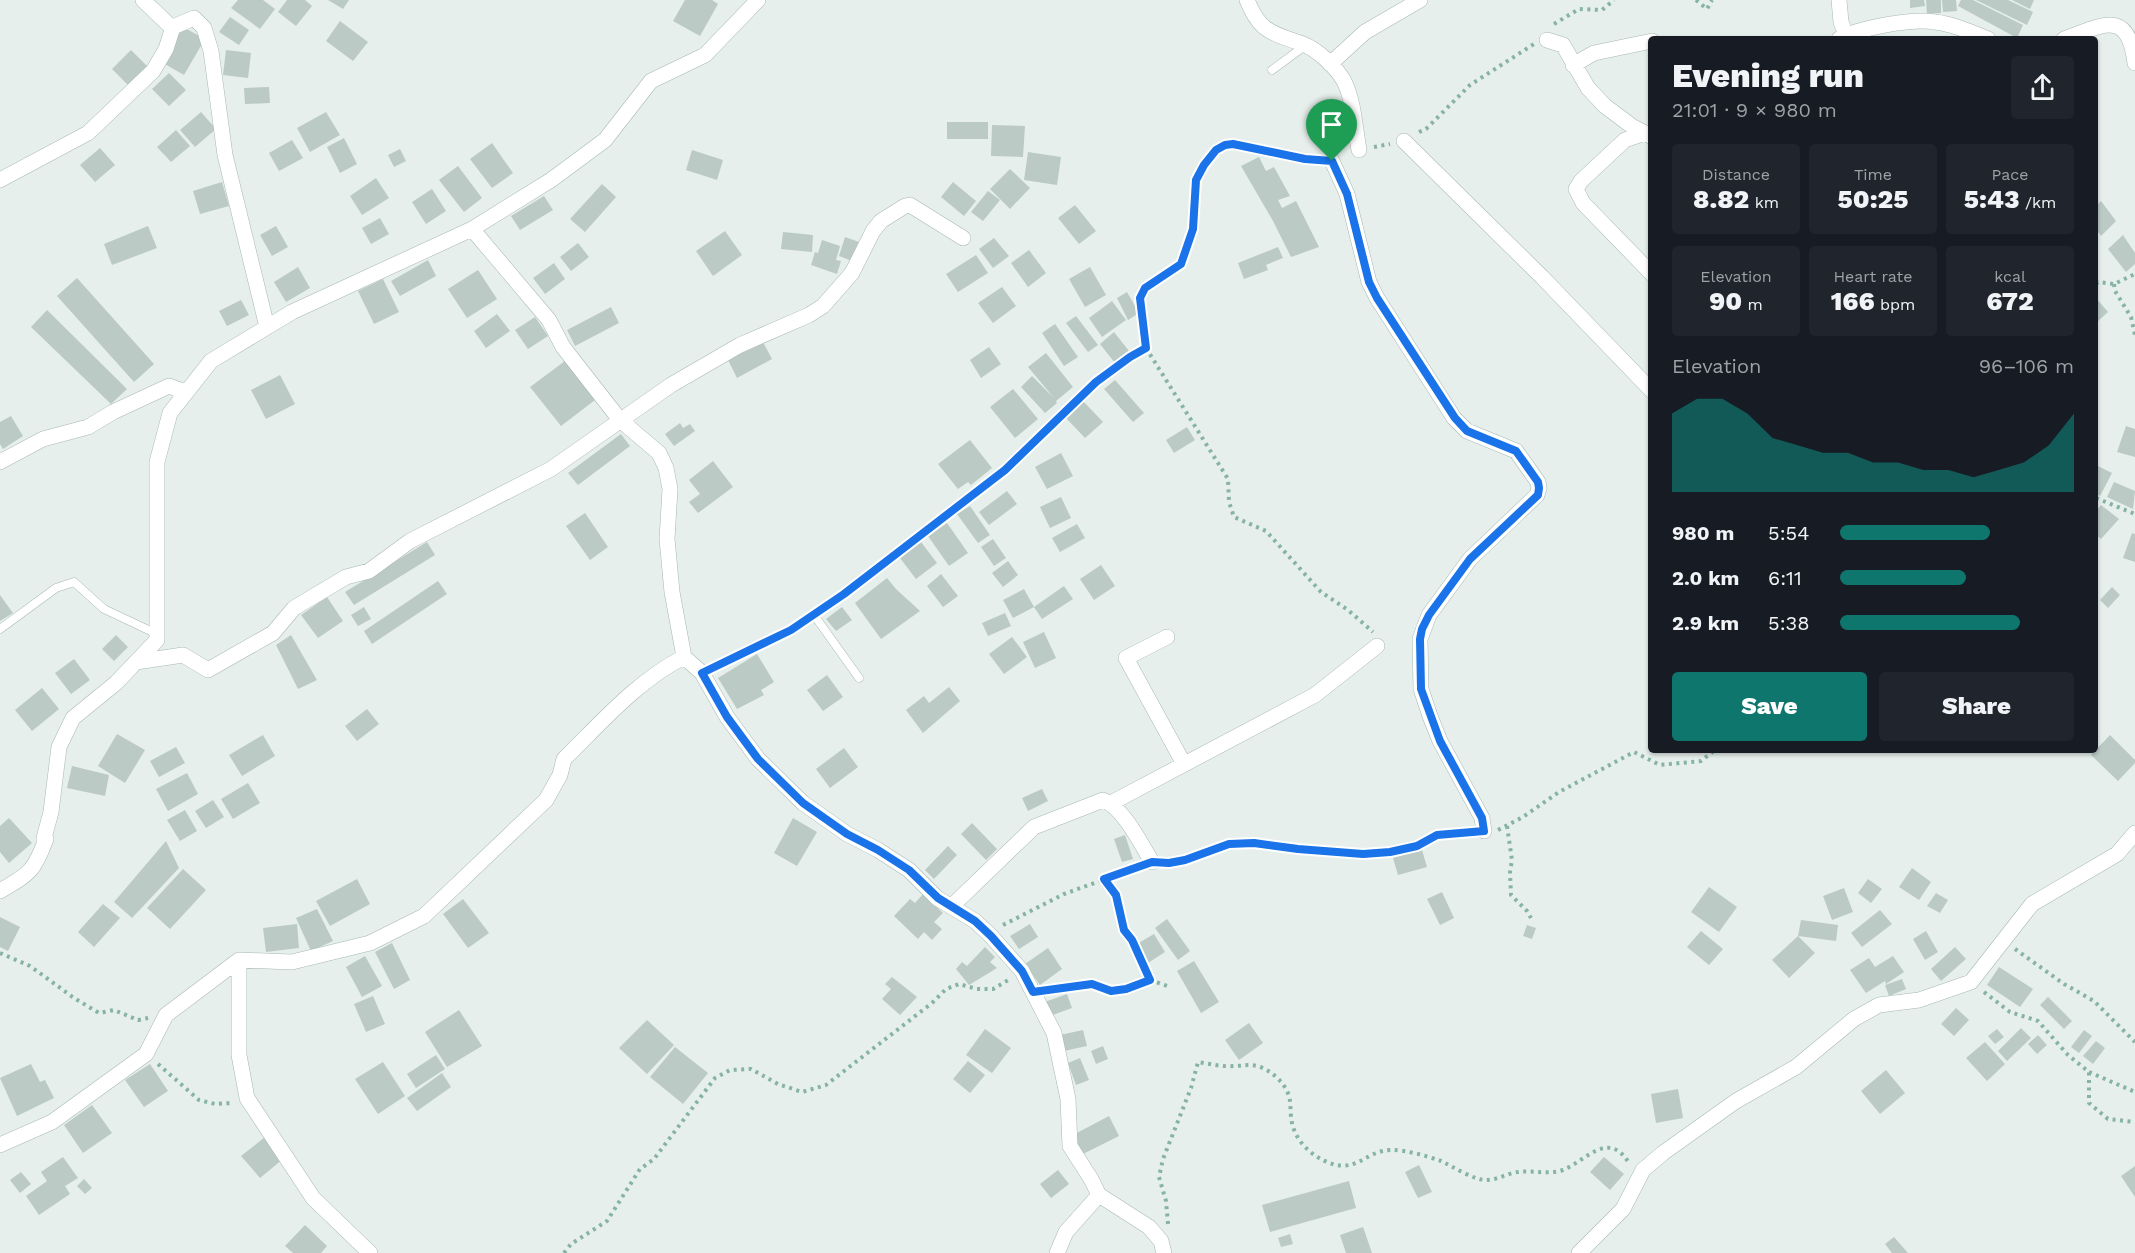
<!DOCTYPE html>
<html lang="en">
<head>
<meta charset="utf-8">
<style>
	:root { --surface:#171b24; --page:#20242c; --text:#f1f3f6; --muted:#9ea1a6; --accent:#0f766e }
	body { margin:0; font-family:"Work Sans",sans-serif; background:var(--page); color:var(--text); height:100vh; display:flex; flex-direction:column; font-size:22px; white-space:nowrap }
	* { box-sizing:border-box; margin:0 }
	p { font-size:20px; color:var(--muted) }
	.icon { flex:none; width:33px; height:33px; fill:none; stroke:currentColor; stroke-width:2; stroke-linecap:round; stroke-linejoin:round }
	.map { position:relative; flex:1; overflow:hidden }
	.panel { position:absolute; left:1648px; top:36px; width:450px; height:717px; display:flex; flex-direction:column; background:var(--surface); border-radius:6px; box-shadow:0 2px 4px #0004 }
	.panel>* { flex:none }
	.pin { position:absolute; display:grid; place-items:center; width:51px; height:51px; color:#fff; margin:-62px -26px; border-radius:50% 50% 50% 0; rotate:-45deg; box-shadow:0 0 6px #0007 }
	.pin .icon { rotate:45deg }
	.round { display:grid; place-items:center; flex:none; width:63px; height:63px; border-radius:6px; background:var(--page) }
	.headline { display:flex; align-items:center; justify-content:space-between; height:102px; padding:0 24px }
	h1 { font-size:33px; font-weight:800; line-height:45px }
	.figures { display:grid; grid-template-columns:repeat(3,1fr); gap:9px; height:102px; padding:6px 24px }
	.figures div { display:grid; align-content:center; border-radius:6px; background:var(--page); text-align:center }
	.figures b { font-size:26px; font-weight:800 }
	.figures small { font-size:16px; font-weight:400 }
	.figures p { font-size:16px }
	.chart { height:168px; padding:12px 24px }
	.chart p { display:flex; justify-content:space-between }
	.chart svg { width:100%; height:108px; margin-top:6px; fill:var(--accent); opacity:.7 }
	.primary-button { display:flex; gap:12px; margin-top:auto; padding:12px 24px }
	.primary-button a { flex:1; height:69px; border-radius:6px; background:var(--accent); color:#fff; font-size:24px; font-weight:800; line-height:69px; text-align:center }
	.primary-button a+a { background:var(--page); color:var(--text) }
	ul { padding:0 24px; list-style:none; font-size:20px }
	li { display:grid; grid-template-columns:96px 72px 1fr; align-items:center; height:45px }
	li i { height:15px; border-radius:8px; background:var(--accent) }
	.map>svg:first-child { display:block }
	.building { fill:#bbcac4 }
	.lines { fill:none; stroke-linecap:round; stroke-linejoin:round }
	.service-casing { stroke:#a8b8b2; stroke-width:9 }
	.minor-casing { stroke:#a8b8b2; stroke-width:16 }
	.path { stroke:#86b3a5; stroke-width:4; stroke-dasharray:3 4.5; stroke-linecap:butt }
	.service { stroke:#fff; stroke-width:8 }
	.minor { stroke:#fff; stroke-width:15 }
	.route-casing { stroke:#fff; stroke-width:12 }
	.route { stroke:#1a73e8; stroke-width:8 }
</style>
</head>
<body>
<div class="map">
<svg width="2135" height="1253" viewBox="0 0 2135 1253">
	<rect width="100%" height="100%" fill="#e6efeb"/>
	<path class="building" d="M238,0h25l12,9 -15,20 -29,-21z
		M287,0h18l7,6 -16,20 -18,-14z
		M328,0h21l-6,9z
		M685,0h27l6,4 -18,32 -27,-15z
		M1910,0h14l1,6 -15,2z
		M1926,0h15v13l-14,1z
		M1942,0h14l1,11 -14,1z
		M1961,0h12l50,25 -6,13 -59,-32z
		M1976,0h32l25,12 -6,13z
		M2012,0h22l-4,9z
		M230,17l19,13 -10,15 -20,-13z
		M340,21l28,21 -15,19 -27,-20z
		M183,27l22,12 -21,36 -21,-12z
		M131,50l16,16 -19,19 -16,-16z
		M226,50l25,3 -3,25 -25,-3z
		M169,73l17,17 -17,16 -17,-17z
		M269,87l1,16 -25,1 -1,-16z
		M201,112l15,17 -21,18 -15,-17z
		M326,112l14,23 -30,17 -13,-24z
		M947,122h41v17h-41z
		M992,125l33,1 -2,31 -32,-1z
		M176,130l14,16 -19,16 -14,-15z
		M344,138l13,26 -17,9 -13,-26z
		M292,140l11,18 -24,13 -10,-18z
		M492,143l21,30 -21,15 -22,-29z
		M100,148l15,17 -20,17 -15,-17z
		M400,149l6,12 -12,6 -6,-12z
		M692,150l31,10 -6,20 -31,-10z
		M1028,152l33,5 -4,28 -33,-5z
		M1259,157l7,14 8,-4 16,29 -12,4 4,8 14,-7 23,46 -28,10 -18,-36 -32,-55z
		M458,166l24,32 -18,14 -25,-32z
		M1010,169l20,19 -20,21 -20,-20z
		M376,178l13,20 -27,17 -12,-19z
		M222,182l7,24 -29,8 -7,-23z
		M953,182l23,19 -12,15 -23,-19z
		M602,184l14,13 -31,35 -15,-13z
		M432,189l14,22 -20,13 -14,-22z
		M988,191l12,9 -17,21 -12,-9z
		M544,196l9,14 -33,20 -9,-14z
		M2101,201l15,20 -15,15 -5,-7v-23z
		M1075,205l21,26 -17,13 -21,-26z
		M380,218l9,16 -18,10 -9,-16z
		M148,226l9,22 -45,17 -8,-21z
		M276,226l12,21 -16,9 -12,-21z
		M725,231l17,24 -29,21 -17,-25z
		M783,232l30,3 -1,17 -31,-3z
		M2123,235l12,18v11l-9,8 -18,-23z
		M845,237l14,5 -7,19 -13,-5z
		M994,238l15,18 -16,12 -14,-19z
		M822,240l18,6 -4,14 5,1 -4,13 -26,-9 4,-13 3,1z
		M578,243l11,14 -18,14 -11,-14z
		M1278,247l5,11 -17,7 2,5 -24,9 -6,-16z
		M1029,250l17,23 -18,14 -17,-24z
		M976,255l12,18 -30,19 -12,-18z
		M428,260l8,16 -36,20 -9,-15z
		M554,263l11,16 -20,15 -12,-16z
		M298,267l12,21 -24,14 -12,-20z
		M1090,267l16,28 -21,12 -16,-28z
		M478,270l19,29 -30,19 -19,-29z
		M77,278l77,86 -20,18 -77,-86z
		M383,279l16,33 -25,12 -16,-33z
		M1002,287l14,19 -23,17 -15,-20z
		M1127,292l12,21 -11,7 -11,-22z
		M2096,298l12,14 -12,11z
		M241,300l8,15 -22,11 -8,-15z
		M1112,301l14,19 -24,17 -13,-19z
		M611,307l8,16 -44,23 -8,-16z
		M47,310l80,79 -16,15 -80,-77z
		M497,314l13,17 -24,17 -12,-17z
		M1076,316l22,29 -10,7 -22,-29z
		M535,317l13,19 -20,13 -13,-19z
		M1055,324l23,33 -14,9 -22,-33z
		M1114,332l15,19 -14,12 -15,-19z
		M763,342l9,17 -35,19 -9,-18z
		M989,347l12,17 -20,14 -11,-18z
		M1046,353l27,34 -17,14 1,2 -12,10 -24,-26 11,-11 22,22 -26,-31z
		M565,361l30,39 -34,26 -31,-39z
		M280,375l15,29 -29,15 -15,-29z
		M1115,380l29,33 -11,9 -29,-33z
		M1013,389l25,30 -23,19 -25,-31z
		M1083,401l20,21 -18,16 -19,-20z
		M11,416l12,20 -20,13 -3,-5v-22z
		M680,423l3,5 7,-4 5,7 -21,15 -9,-12z
		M2126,426l9,3v28l-18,-5z
		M1187,427l8,13 -21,13 -8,-13z
		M621,434l9,12 -52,39 -10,-12z
		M970,440l22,28 -21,17 -3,-3 -10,7 -20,-25z
		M1061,453l12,23 -26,13 -12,-22z
		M713,461l20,26 -35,26 -9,-11 11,-8 -11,-14z
		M2096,465l16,8 -12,23 -4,-3z
		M2114,482l21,9 -2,18 -26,-12z
		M1007,491l10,13 -28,21 -10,-13z
		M1061,497l10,21 -21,10 -10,-21z
		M2101,505l18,14 -18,20 -5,-4v-24z
		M970,506l20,29 -12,8 -21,-29z
		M585,513l23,34 -18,13 -24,-34z
		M947,523l21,30 -19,13 -21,-30z
		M1077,524l8,14 -25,14 -8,-14z
		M2132,533l3,1v28l-12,-4z
		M993,539l13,19 -12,8 -13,-19z
		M427,542l8,13 -81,50 -9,-13z
		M921,542l16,21 -21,16 -16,-21z
		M1008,561l10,14 -15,12 -11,-14z
		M1101,565l14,21 -21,14 -14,-21z
		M941,574l17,22 -15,11 -16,-21z
		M887,578l9,11 24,22 -39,28 -26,-36z
		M438,581l9,13 -75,50 -8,-13z
		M1064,586l9,13 -31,20 -8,-12z
		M2112,587l8,8 -12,13 -8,-8z
		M1024,589l10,18 -21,11 -10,-18z
		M0,595l13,18 -13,8z
		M327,597l16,24 -25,17 -17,-23z
		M364,607l7,12 -13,7 -7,-11z
		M842,607l10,13 -16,11 -10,-12z
		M1005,613l6,13 -23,10 -6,-13z
		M1044,632l12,26 -21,10 -12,-26z
		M116,635l12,12 -14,14 -12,-12z
		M291,635l26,45 -19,9 -22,-44z
		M1012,637l15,20 -23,17 -15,-20z
		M757,654l17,28 -13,8 3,5 -27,14 -19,-31z
		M74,659l16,21 -19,14 -16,-21z
		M827,675l16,22 -20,14 -16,-21z
		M949,687l11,14 -37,32 -17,-23 18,-14 5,7z
		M42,688l17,21 -27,22 -17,-21z
		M367,709l12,15 -22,17 -12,-15z
		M117,734l28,16 -20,33 -27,-17z
		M263,735l12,21 -33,20 -13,-21z
		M2110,735l25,25v3l-17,18 -27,-26z
		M176,747l9,16 -26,14 -9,-16z
		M844,748l14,19 -28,21 -14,-19z
		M72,766l37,9 -4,21 -38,-8z
		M187,773l11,21 -30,17 -12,-22z
		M248,783l12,20 -27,16 -12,-20z
		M1042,789l6,12 -20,10 -6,-13z
		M213,800l11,17 -18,11 -11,-17z
		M185,810l12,21 -17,10 -13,-21z
		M9,818l23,25 -23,20 -9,-11v-26z
		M793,818l24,14 -20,34 -23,-13z
		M972,823l25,26 -11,11 -25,-26z
		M1125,835l8,24 -11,3 -8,-23z
		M166,841l13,27 -47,50 -18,-16z
		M948,846l9,9 -23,24 -9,-9z
		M1422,850l5,17 -29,8 -5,-17z
		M1912,868l19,14 -12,18 -20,-13z
		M183,869l23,21 -36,39 -23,-21z
		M357,879l13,25 -40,22 -14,-25z
		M1868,879l14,10 -11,14 -13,-10z
		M1709,887l28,20 -18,25 -28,-20z
		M1844,888l9,24 -21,8 -9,-24z
		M1442,892l12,26 -14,7 -13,-26z
		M1936,893l12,7 -8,13 -13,-7z
		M923,894l20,19 -9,9 8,7 -10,11 -8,-8 -6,7 -24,-23 16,-17 5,4z
		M463,899l26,34 -21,15 -25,-34z
		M103,904l17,14 -26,29 -16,-15z
		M317,909l16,32 -22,10 -15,-33z
		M1880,910l12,14 -30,23 -11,-14z
		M0,917l20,10 -12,24 -8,-4z
		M1167,919l23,32 -12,9 -23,-32z
		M1801,920l37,5 -2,16 -38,-5z
		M297,924l2,24 -33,4 -3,-24z
		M1030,924l8,13 -19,12 -9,-13z
		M1527,925l9,3 -4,11 -9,-3z
		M1701,931l22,18 -14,16 -22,-18z
		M1926,931l12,21 -13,8 -12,-21z
		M1154,934l11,18 -17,11 -11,-19z
		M1798,936l17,17 -26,25 -17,-18z
		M392,943l18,37 -16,9 -19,-37z
		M985,947l10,10 -5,5 7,6 -28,17 -13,-16 6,-7 5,4z
		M1955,947l11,12 -25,22 -10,-12z
		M1048,948l14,21 -22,16 -15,-21z
		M365,956l17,30 -20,11 -16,-30z
		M1893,956l11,16 -18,12 -1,-3 -19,12 -16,-23 19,-12 6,9z
		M1194,961l25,41 -18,11 -24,-42z
		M1999,967l34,22 -13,18 -33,-22z
		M892,977l25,20 -17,18 -18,-16 9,-10 -6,-5z
		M1902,979l4,10 -17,7 -4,-11z
		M1067,994l5,14 -25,9 -5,-14z
		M373,996l12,28 -19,8 -12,-28z
		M2048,997l24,24 -8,8 -24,-24z
		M1956,1008l13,12 -15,16 -13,-12z
		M459,1010l23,36 -35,21 -22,-35z
		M647,1020l27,25 -27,29 -28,-26z
		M1249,1023l14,20 -24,17 -14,-20z
		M2021,1028l10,10 -24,23 -9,-10z
		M985,1029l26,19 -19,25 -26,-18z
		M1997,1029l7,8 -9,7 -7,-8z
		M1083,1030l4,16 -23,5 -4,-16z
		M2084,1030l8,6 -13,17 -8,-6z
		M2038,1035l9,10 -10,9 -9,-10z
		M2096,1041l9,7 -12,16 -10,-8z
		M1985,1042l20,22 -18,17 -21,-23z
		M1103,1046l5,13 -12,5 -5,-13z
		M675,1047l33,26 -25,31 -33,-27z
		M436,1055l9,14 -29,19 -9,-14z
		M1080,1058l9,22 -13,5 -8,-22z
		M968,1061l17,14 -15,18 -17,-14z
		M383,1062l22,34 -27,18 -23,-35z
		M31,1064l9,18 5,-2 9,18 -37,18 -17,-38z
		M150,1064l18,27 -24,16 -19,-27z
		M1886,1070l19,23 -25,21 -19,-23z
		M442,1073l9,14 -34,24 -10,-13z
		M1678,1089l5,29 -27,5 -5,-29z
		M92,1105l20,28 -29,20 -19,-28z
		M1109,1116l10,20 -36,18 -10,-19z
		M265,1137l18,22 -23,19 -19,-22z
		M63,1157l15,21 -13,8 5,8 -31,21 -13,-19 21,-15 -6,-9z
		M1604,1157l20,17 -14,16 -20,-18z
		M1419,1165l13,27 -14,6 -13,-26z
		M2135,1166v31l-14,-21z
		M1058,1170l11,14 -18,14 -11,-14z
		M21,1172l10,12 -11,9 -10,-13z
		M84,1179l8,9 -7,6 -8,-8z
		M1349,1181l7,27 -86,24 -8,-27z
		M305,1225l22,21 -6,7h-28l-8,-7z
		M1363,1227l9,26h-26l-6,-18z
		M1290,1234l3,10 -12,3 -3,-9z
		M1894,1237l14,16h-16l-7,-9z"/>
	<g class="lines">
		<defs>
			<path id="service" d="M1272,70l34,-25
				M814,615l45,63
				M0,629l56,-41 18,-6 30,27 53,25"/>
			<path id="minor" d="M143,0l27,26 3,1 21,-9 10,10 7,23 14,104 42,172
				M1247,0c4,10 9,20 17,27 11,9 26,12 39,17 15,6 33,23 41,37 10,20 11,47 15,69
				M1839,0l2,22 5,13
				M1839,39c19,-11 74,-21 96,-17 18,2 36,10 53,17
				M2064,39c39,-14 64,-31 71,24
				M1547,40l16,5 25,43 17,18 28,21 12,6
				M1330,64l35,-32 55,-32
				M1573,65l21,-12 58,-12
				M1652,137l-7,-4 -20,7 -44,41 -5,8 7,14 69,71
				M1404,141l138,136 110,114
				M1332,161l15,33 22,88 8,16 77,120 13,13 49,20 22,31 1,6 -2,7 -67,64 -41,56 -9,24 1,50 9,27 10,25 42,77 2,13
				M0,180l88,-47 65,-62 13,-22 7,-22
				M472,229l77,91 14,27 57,73 39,33 7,15 4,21 -3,50 5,53 12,65 18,16 25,44 31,42 45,44 44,31 31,16 31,20 28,28 38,23 16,15 31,35 32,62 14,66 2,47 21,33 8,16 50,32 12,14 3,12
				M0,462l43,-23 45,-12 25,-15 56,-26 16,6
				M1167,637l-41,21 58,106
				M136,662l47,-7 25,15 65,-37 21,-25 52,-31 23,-6 41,-30 141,-72 120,-84 69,-40 69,-30 14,-9 29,-33 21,-42 8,-10 24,-15 5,-1 53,33
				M1111,803l204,-108 62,-49
				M0,891c29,-17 34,-19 46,-52l-2,-1 7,-26 8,-65 14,-29 43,-35 41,-43v-178l13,-49 41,-52 81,-49 180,-83 79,-49 54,-40 46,-59 54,-26 53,-55
				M952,906l82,-79 69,-27c20,7 38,44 49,62
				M239,960v95l8,43 66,100 57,55
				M0,1145l52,-23 94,-68 20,-39 73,-55 53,2 78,-19 54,-27 122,-116 14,-25 4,-16c38,-37 73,-78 120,-102
				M1057,1253l9,-21 33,-37
				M1579,1253l44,-44 20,-39 20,-17 73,-52 60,-34 58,-48 25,-14 40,-5 52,-18 61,-78 85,-50 18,-21"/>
		</defs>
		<use href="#service" class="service-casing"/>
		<use href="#minor" class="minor-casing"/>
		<path class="path" d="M1696,0l11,9 5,-9
			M1554,24l25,-15 23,1 12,-10
			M1419,132l7,-3 44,-44 64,-41
			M1374,147l16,-3
			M2096,284l2,-2 16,2 21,-10
			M2114,284l1,7 16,26 4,18
			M1146,348l82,131 1,23 5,15 32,14 55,61 27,18 25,22
			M2096,498l39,16
			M822,609l22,-15c53,-41 108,-80 160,-123 48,-41 86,-91 142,-123l-6,-50 5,-9 36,-25 12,-35 3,-49 8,-15 12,-15 9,-5 8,-1 85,17
			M717,666l74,-36 12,-9
			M1507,826l5,34 -2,12 1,23 16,16 4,7
			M1498,830l25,-13 36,-25 75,-40 26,13 41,-4 14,-11
			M1167,863l18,-3 44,-16 25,-1 44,6 65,5 27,-2 27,-6 20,-11 33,-4
			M1104,879l12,16 8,35 8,10 18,40 17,6
			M1003,925l61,-31 72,-26
			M2015,949l49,35 30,17 41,41
			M0,953l30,13 44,32 25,15 15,-3 24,10 10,-2
			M1049,990l43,-6 19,7 15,-2 24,-9
			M1984,992l26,20 28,9 30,34 21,17v31l19,16 27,3
			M158,1064l41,36 16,4 17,-1
			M2089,1072l46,20
			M1168,1224l-2,-23 -7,-24 4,-18 28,-71 7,-26c12,2 24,5 36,4 8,0 15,-2 23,0 15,4 31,19 33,35 1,10 0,21 5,31 5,12 17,23 28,28 33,17 41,-10 69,-10 14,0 35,6 49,11 11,5 34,20 46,19 10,0 21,-7 31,-8 15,-2 30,3 45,-2 23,-9 45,-41 66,-7
			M564,1253l7,-9 36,-23 33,-52 14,-10 61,-81 15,-8 21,-1 27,15 24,8 24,-7 106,-82 14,-14 13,-5 18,5h16l17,-10"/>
		<use href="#service" class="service"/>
		<use href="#minor" class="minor"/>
	</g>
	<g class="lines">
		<defs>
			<path id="route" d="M1233,144l72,15 27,2 15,33 22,88 8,16 78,120 12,13 49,20 22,31 1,6 -1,7 -68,64 -41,56 -7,14 -2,10 1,50 19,52 42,77 2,13 -47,4 -20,11 -27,6 -27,2 -65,-5 -44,-6 -25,1 -44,16 -16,3 -17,-1 -48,17 12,16 8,35 8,10 18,40 -24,9 -15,2 -19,-7 -59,8 -11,-21 -31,-35 -16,-15 -37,-23 -29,-28 -31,-20 -31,-16 -44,-31 -45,-44 -31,-42 -25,-44 89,-43 53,-36 161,-124 91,-88 34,-25 16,-9 -6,-50 5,-10 36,-24 12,-35 3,-49 8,-15 12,-15 9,-5z"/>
		</defs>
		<use href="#route" class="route-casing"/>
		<use href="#route" class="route"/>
	</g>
</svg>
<div class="pin" style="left:1332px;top:161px;background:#1e9e55"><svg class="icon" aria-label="arrive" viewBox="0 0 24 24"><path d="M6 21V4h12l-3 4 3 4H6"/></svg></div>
<section class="panel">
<div class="headline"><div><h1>Evening run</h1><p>21:01 · 9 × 980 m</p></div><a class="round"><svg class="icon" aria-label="share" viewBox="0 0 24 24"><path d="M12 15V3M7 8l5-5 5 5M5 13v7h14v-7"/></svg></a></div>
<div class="figures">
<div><p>Distance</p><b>8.82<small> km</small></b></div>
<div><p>Time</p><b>50:25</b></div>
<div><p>Pace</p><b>5:43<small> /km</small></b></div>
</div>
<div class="figures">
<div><p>Elevation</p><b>90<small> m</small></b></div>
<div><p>Heart rate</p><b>166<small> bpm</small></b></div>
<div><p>kcal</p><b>672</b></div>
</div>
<div class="chart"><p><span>Elevation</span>96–106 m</p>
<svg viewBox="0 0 160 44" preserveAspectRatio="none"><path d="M0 44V12L10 6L20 6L30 12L40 22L50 25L60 28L70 28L80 32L90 32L100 35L110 35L120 38L130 35L140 32L150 25L160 12V44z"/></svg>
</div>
<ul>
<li><b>980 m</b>5:54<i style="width:64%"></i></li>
<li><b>2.0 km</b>6:11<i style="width:54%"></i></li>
<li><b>2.9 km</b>5:38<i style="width:77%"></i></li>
</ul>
<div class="primary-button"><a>Save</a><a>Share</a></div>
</section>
</div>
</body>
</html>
